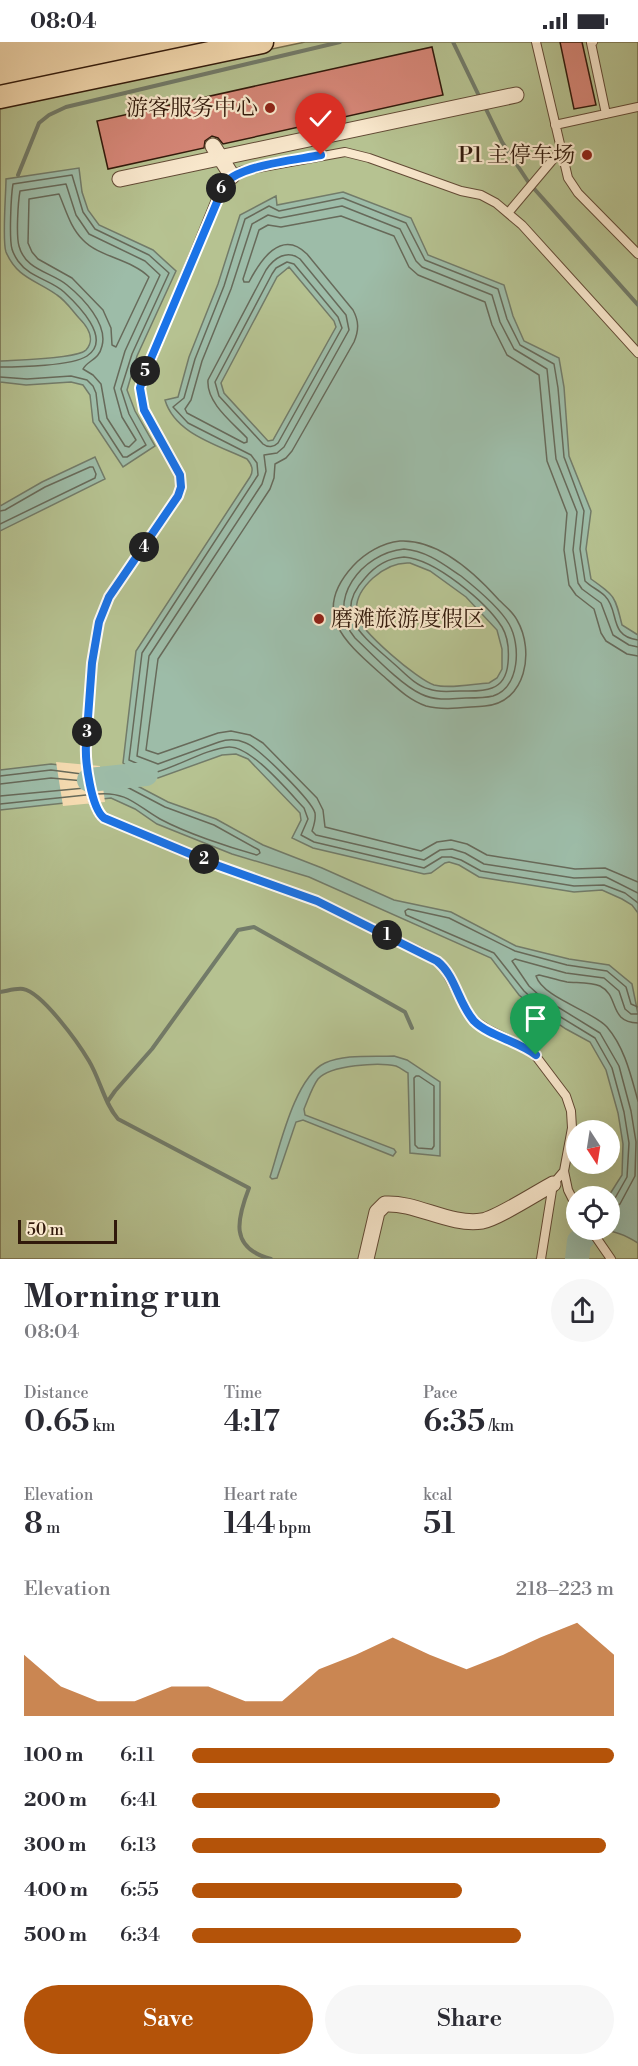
<!DOCTYPE html>
<html lang="en">
<head>
<meta charset="utf-8">
<style>
	:root { --surface:#fff; --page:#f7f7f7; --text:#2b2b33; --muted:#7c7c81; --accent:#b45309 }
	body { margin:0; font-family:"Libre Bodoni","Noto Serif SC",serif; background:var(--page); color:var(--text); height:100vh; display:flex; flex-direction:column; font-size:22px; white-space:nowrap }
	* { box-sizing:border-box; margin:0 }
	p { font-size:20px; color:var(--muted) }
	.icon { flex:none; width:33px; height:33px; fill:none; stroke:currentColor; stroke-width:2; stroke-linecap:round; stroke-linejoin:round }
	.map { position:relative; height:1217px; overflow:hidden }
	.details { display:flex; flex-direction:column; background:var(--surface); flex:1 }
	.details>* { flex:none }
	.needle { width:39px; rotate:168deg }
	.fabs { position:absolute; left:566px; top:1078px; display:grid; gap:12px }
	.fabs a { display:grid; place-items:center; width:54px; height:54px; border-radius:50%; background:var(--surface); box-shadow:0 6px 24px #0002; font-size:30px }
	.scale { position:absolute; left:18px; bottom:15px; width:99px; box-sizing:border-box; padding-left:6px; border:3px solid #31190b; border-top:0; font-size:16px; line-height:21px; white-space:nowrap; color:#31190b; -webkit-text-stroke:4px #f9e8cd; paint-order:stroke }
	.pin { position:absolute; display:grid; place-items:center; width:51px; height:51px; color:#fff; margin:-62px -26px; border-radius:50% 50% 50% 0; rotate:-45deg; box-shadow:0 0 6px #0007 }
	.pin .icon { rotate:45deg }
	.km { position:absolute; width:30px; height:30px; margin:-15px; border-radius:50%; background:#222; color:#fff; font-size:16px; line-height:30px; text-align:center }
	.round { display:grid; place-items:center; flex:none; width:63px; height:63px; border-radius:32px; background:var(--page) }
	.overview { display:flex; align-items:center; justify-content:space-between; height:102px; padding:0 24px }
	h1 { font-size:33px; font-weight:600; line-height:45px }
	.stats { display:grid; grid-template-columns:repeat(3,1fr); gap:9px; height:102px; padding:6px 24px }
	.stats div { display:grid; align-content:center }
	.stats b { font-size:30px; font-weight:600 }
	.stats small { font-size:16px; font-weight:400 }
	.stats p { font-size:16px }
	.chart { height:168px; padding:12px 24px }
	.chart p { display:flex; justify-content:space-between }
	.chart svg { width:100%; height:108px; margin-top:6px; fill:var(--accent); opacity:.7 }
	.cta { display:flex; gap:12px; margin-top:auto; padding:12px 24px }
	.cta a { flex:1; height:69px; border-radius:36px; background:var(--accent); color:#fff; font-size:24px; font-weight:600; line-height:69px; text-align:center }
	.cta a+a { background:var(--page); color:var(--text) }
	ul { padding:0 24px; list-style:none; font-size:20px }
	li { display:grid; grid-template-columns:96px 72px 1fr; align-items:center; height:45px }
	li i { height:15px; border-radius:8px; background:var(--accent) }
	.status { display:flex; justify-content:space-between; align-items:center; height:42px; padding:0 30px; background:var(--surface); direction:ltr }
	.status svg { height:16px; fill:currentColor }
	.map>svg:first-child { display:block }
	.green { fill:#b6c291; stroke:#746e4e; stroke-width:1.5; fill-rule:evenodd }
	.water { fill:#9dbca8; stroke:#727b69; stroke-width:1.5; fill-rule:evenodd }
	.pier { fill:#f6dcb2 }
	.lines { fill:none; stroke-linecap:round; stroke-linejoin:round }
	.shore { stroke:#676a5a; stroke-width:1.5 }
	.stream { stroke:#727b69; stroke-width:4 }
	.river { stroke:#9dbca8; stroke-width:24 }
	.building { fill:#d58677; stroke:#31190b; stroke-width:1.5 }
	.lane-casing { stroke:#624a35; stroke-width:10 }
	.street-casing { stroke:#624a35; stroke-width:17 }
	.primary-casing { stroke:#31190b; stroke-width:25 }
	.lane { stroke:#f9e8cd; stroke-width:8 }
	.street { stroke:#f9e8cd; stroke-width:15 }
	.primary { stroke:#f6dcb2; stroke-width:22 }
	.route-casing { stroke:#fff; stroke-width:12 }
	.route { stroke:#1a73e8; stroke-width:8 }
	.poi-dot { fill:#8f2418; stroke:#f9e8cd; stroke-width:2 }
	.labels { text-anchor:middle; dominant-baseline:central; stroke-width:4.5; stroke-linejoin:round; paint-order:stroke }
	.poi-label { font-size:22px; fill:#31190b; stroke:#f9e8cd; text-anchor:end }
</style>
</head>
<body>
<div class="status"><b>08:04</b><svg viewBox="0 0 49 12"><path d="M0 12V9h3v3zM5 12V6h3v6zM10 12V3h3v9zM15 12V0h3v12zM26 1h20v11H26zM47 4h2v5h-2z"/></svg></div>
<div class="map">
<svg width="638" height="1217" viewBox="0 0 638 1217">
	<rect width="100%" height="100%" fill="#f6dcb2"/>
	<filter id="stains"><feTurbulence type="fractalNoise" baseFrequency=".00333" numOctaves="4"/><feColorMatrix values="0 0 0 0 .2 0 0 0 0 .09 0 0 0 0 .02 0 0 0 .5 -.17"/></filter>
	<radialGradient id="worn" r=".72"><stop offset=".6" stop-color="#630" stop-opacity="0"/><stop offset="1" stop-color="#630" stop-opacity=".3"/></radialGradient>
	<path class="green" d="M305,0h333v1217h-638v-1153zM576,1089h33v33h-33zM576,1155h33v33h-33z"/>
	<path class="water" d="M79,126l3,24 6,18 11,15 54,25 23,21 -39,85 -10,34 8,21 20,35 -32,21 -30,-45 -3,-27 -7,-10 -12,-3 -45,3 -26,-3v-21c14,-1 77,-2 86,-11 10,-11 1,-24 -7,-32 -7,-8 -14,-18 -22,-23 -21,-15 -40,-17 -51,-43 -4,-11 0,-59 0,-73z
		M343,150l68,26 17,37 76,30 9,31 11,25 35,17 5,29 5,69 22,55 -5,38 5,30c24,17 24,17 31,46l16,10v278l-6,-8 -10,-6 -20,-9 -28,2 -95,-15 -20,-12 -10,-3 -4,1 -14,10 -7,1 -111,-26 -21,-10 9,-18 -1,-7 -52,-54 -12,-5 -14,1 -64,23 -28,-10 -7,-5 13,-112 114,-174c4,-7 2,-12 -3,-18 -29,-14 -72,-25 -82,-59l13,-3 11,-40 29,-73 22,-69 36,-19 1,9zM289,225l45,54 2,6 -63,113 -5,1 -44,-48 -3,-10 56,-106zM410,521l20,8 36,26 31,33 5,19v20l-5,9 -8,5c-17,1 -38,6 -55,2 -16,-5 -74,-54 -77,-70 -3,-15 5,-27 16,-37 10,-9 23,-16 37,-15z
		M95,415l10,22 -105,52v-25l42,-24z
		M51,722l58,7 59,31 48,17 47,26 59,23 72,32 57,12 65,34 53,13 40,6 23,19 6,30v229c-10,-6 -26,-15 -37,-11l-2,-2h10l-1,-33 14,-22 1,-31 -5,-31 -12,-43 -16,-28 -24,-13 -34,-23 -13,-11 -28,-37 -182,-81 -77,-23 -75,-30 -22,-15 -24,-11 -111,12v-40z
		M394,1014l13,4 33,22v74l-30,-3 -2,-80c-4,-2 -7,-5 -12,-7 -17,-4 -66,-1 -78,13 -6,8 -10,21 -14,30l1,6 89,34 2,3 -3,4 -90,-36 -7,2 -19,56 -5,1 -2,-2c10,-31 25,-100 55,-114 20,-9 47,-6 69,-7z"/>
	<path class="pier" d="M56,720l44,4 5,36 -42,4z"/>
	<g class="lines">
		<path class="shore" d="M66,142l10,31 13,19 56,27 15,14 -35,76 -11,37 8,29 14,23 -7,7 -4,-1 -18,-28 -6,-34 -8,-9 -10,-6c5,-9 16,-9 19,-23 6,-22 -19,-48 -35,-61 -16,-13 -42,-15 -48,-39 -3,-10 -1,-44 1,-55z
			M59,152c7,16 11,33 24,46 16,17 48,19 66,37l-33,70 -4,-2 -1,-17 -8,-18 -31,-32 -34,-19 -6,-7 -4,-9 1,-44z
			M287,220l7,2 44,53 4,11 -64,115c-4,4 -10,5 -15,1l-44,-48 -4,-14 57,-108 4,-6z
			M0,325c19,0 72,-1 87,-11 26,-17 -10,-52 -23,-64 -15,-13 -34,-14 -46,-31 -2,-3 -5,-8 -6,-12 -3,-10 -1,-54 1,-65l59,-9 11,37 12,17 54,26 20,18 -37,81 -11,35 8,25 17,31 -19,12h-4l-24,-37 -3,-27 -3,-7 -6,-6 -16,-4 -44,3 -27,-2
			M0,469l5,-1 40,-23 45,-20h3l3,7 -1,4 -95,46
			M400,499c39,-2 75,32 99,59 6,6 14,12 18,20 18,31 9,83 -32,86 -19,1 -41,5 -59,0 -18,-6 -31,-20 -45,-32 -36,-32 -71,-61 -28,-108 12,-13 29,-23 47,-25z
			M404,507c23,2 39,15 57,27 15,12 39,32 48,48 12,21 11,63 -16,72 -8,2 -18,2 -27,2 -15,1 -31,3 -45,-4 -20,-9 -48,-39 -66,-56 -31,-37 7,-85 49,-89z
			M404,515c31,2 82,45 98,70 6,10 7,25 6,36 -1,11 -5,21 -16,25 -9,4 -22,3 -32,3 -10,0 -21,2 -31,-2 -15,-4 -26,-18 -37,-27 -28,-25 -61,-47 -27,-84 10,-12 24,-20 39,-21z
			M638,598c-30,-4 -18,-29 -33,-44 -6,-6 -14,-9 -20,-15l-5,-32 4,-38 -20,-54 -6,-69 -4,-24 -34,-19 -13,-26 -9,-30 -73,-29 -19,-37 -63,-25 -64,13 -10,-5 -24,13 -21,67 -29,73 -11,39 -11,9 15,16 63,32 6,8 1,12 -116,178 -13,107 28,12c21,-6 52,-24 72,-25 22,-1 60,45 75,61l4,11 -7,16 13,7 110,26 18,-11h9l10,3 20,11 93,15 30,-1 21,8 13,10
			M638,605l-9,-2 -16,-10 -12,-32 -19,-14 -4,-6 -5,-33 4,-38 -21,-53 -9,-90 -33,-20 -14,-27 -8,-27 -70,-28 -6,-6 -16,-32 -58,-23 -62,12 -12,-3 -16,9 -21,65 -29,72 -11,39 -6,9 2,4 57,30 3,-1v-4c-14,-15 -41,-35 -39,-58l58,-110c8,-12 21,-21 34,-11l46,56 3,15 -65,117 -7,6 -13,2 2,16 -4,13 -113,172 -12,100 21,8 61,-22c9,-3 18,-3 27,1 13,5 66,58 69,70 1,7 -1,12 -3,18l4,4 108,25 16,-10 12,-1 13,4 19,11 90,14 32,-1 32,16
			M638,614l-11,-2 -21,-13 -5,-8 -7,-24 -18,-14 -7,-10 -5,-35 3,-37 -20,-52 -8,-86 -32,-20 -15,-30 -7,-23 -67,-27 -9,-8 -15,-31 -53,-20 -60,11 -13,-2 -9,5 -16,49 1,3h5c11,-21 32,-54 58,-28l46,56c6,11 6,20 1,32l-62,109 -6,7 -11,6 -1,14 -4,11 -112,170 -12,91 12,4 60,-21 13,-2 19,4 13,8 54,55 6,12 2,17 96,24 16,-9 14,-2 16,4 20,11 88,14 30,-1 33,14
			M93,733l15,2 57,30 49,18 45,25 1,3 -3,2c-29,-8 -71,-22 -97,-36 -23,-13 -33,-28 -63,-25
			M0,734l51,-6 31,4
			M0,742l51,-6 33,3
			M0,754l85,-8
			M0,762l86,-9
			M638,981c-30,-1 -18,-27 -38,-37 -9,-4 -23,-3 -33,-4 -10,-2 -19,-5 -28,-7l-3,1c7,22 57,35 71,51 18,21 24,49 31,74
			M416,1034h3l15,10v60l-2,3 -14,-1 -3,-3 -1,-67z
			M609,1161l5,-3 13,-23 2,-34 -5,-31 -12,-44 -17,-30 -59,-36 -12,-11 -30,-38 -88,-38 -1,-4 3,-2 41,9 66,33 52,14 40,6 19,16 5,17 7,3
			M609,1168l11,-6 15,-28 1,-34 -5,-31 -12,-45 -19,-33 -60,-37 -11,-10 -17,-25 3,-2 51,14 38,5 15,13 6,18 6,5h7"/>
		<path class="stream" d="M453,0l27,56
			M484,63l18,37 27,41 109,122
			M18,133l21,-52 10,-8 17,-8 274,-65
			M0,950c7,-1 16,-4 23,-3 19,3 56,55 66,72 11,18 15,42 29,58l131,69c-12,31 -20,60 22,71
			M108,1059l7,-10 37,-42 86,-119 16,-3 151,85 7,16"/>
		<path class="river" d="M89,738l57,-6
			M577,1217l2,-18 4,-3"/>
	</g>
	<path class="building" d="M560,0h22l14,63 -22,4z
		M432,5l11,48 -220,49 -5,-6 -6,-2 -7,5 -1,7 -96,21 -11,-48z"/>
	<g class="lines">
		<defs>
			<path id="lane" d="M536,0l32,136 10,15 60,61
				M593,0l-2,1 15,71
				M555,83l83,-18
				M508,171l53,-63
				M576,1164l-8,-16 -4,-19 8,-43 -1,-17 -5,-15 -31,-41 -11,-8 -37,-18 -15,-10 -29,-53 -20,-13 -106,-52 -98,-35 -116,-48c-13,-11 -18,-56 -17,-73l6,-82 7,-41 10,-25 60,-87c8,-11 14,-20 11,-35l-36,-65 -4,-22 79,-196 10,-14 12,-7 104,-19 24,6 92,33 20,4 15,8 26,22 116,128
				M591,1188l20,29
				M541,1217l12,-75 11,-13"/>
			<path id="street" d="M213,104l19,30
				M120,137l396,-84
				M366,1217l11,-47 8,-8c31,-2 65,22 97,17 14,-2 56,-29 71,-37"/>
			<path id="primary" d="M0,55l262,-55"/>
		</defs>
		<use href="#lane" class="lane-casing"/>
		<use href="#street" class="street-casing"/>
		<use href="#primary" class="primary-casing"/>
		<use href="#lane" class="lane"/>
		<use href="#street" class="street"/>
		<use href="#primary" class="primary"/>
	</g>
	<g class="lines">
		<defs>
			<path id="route" d="M321,113c-25,5 -80,10 -96,28l-81,192 -4,13 4,22 36,65 1,12 -3,9 -69,101 -10,25 -7,41 -6,82c-1,16 5,63 18,73l115,48 98,35 120,60c19,15 21,42 37,60 15,15 44,20 62,34"/>
		</defs>
		<use href="#route" class="route-casing"/>
		<use href="#route" class="route"/>
	</g>
	<g class="poi-dot">
		<circle cx="270" cy="66" r="6"/>
		<circle cx="587" cy="113" r="6"/>
		<circle cx="319" cy="577" r="6"/>
	</g>
	<g class="labels">
		<g class="poi-label">
			<text x="258" y="66">游客服务中心</text>
			<text x="575" y="113">P1 主停车场</text>
			<text x="331" y="577" text-anchor="start">磨滩旅游度假区</text>
		</g>
	</g>
	<rect width="100%" height="100%" filter="url(#stains)"/>
	<rect width="100%" height="100%" fill="url(#worn)"/>
</svg>
<div class="fabs">
<a><svg class="needle" viewBox="-14 -14 28 28"><path d="M0-13l5 13h-10z" fill="#e53935"/><path d="M0 13l5-13h-10z" fill="#7c7c81"/></svg></a>
<a><svg class="icon" aria-label="locate" viewBox="0 0 24 24"><circle cx="12" cy="12" r="6"/><path d="M12 2v4M12 18v4M2 12h4M18 12h4"/></svg></a>
</div>
<div class="scale">50 m</div>
<div class="pin" style="left:536px;top:1013px;background:#1e9e55"><svg class="icon" aria-label="arrive" viewBox="0 0 24 24"><path d="M6 21V4h12l-3 4 3 4H6"/></svg></div>
<div class="pin" style="left:321px;top:113px;background:#d93025"><svg class="icon" aria-label="check" viewBox="0 0 24 24"><path d="M5 12l5 5 9-10"/></svg></div>
<b class="km" style="left:387px;top:893px">1</b>
<b class="km" style="left:204px;top:817px">2</b>
<b class="km" style="left:87px;top:690px">3</b>
<b class="km" style="left:144px;top:505px">4</b>
<b class="km" style="left:145px;top:329px">5</b>
<b class="km" style="left:221px;top:146px">6</b>
</div>
<section class="details">
<div class="overview"><div><h1>Morning run</h1><p>08:04</p></div><a class="round"><svg class="icon" aria-label="share" viewBox="0 0 24 24"><path d="M12 15V3M7 8l5-5 5 5M5 13v7h14v-7"/></svg></a></div>
<div class="stats">
<div><p>Distance</p><b>0.65<small> km</small></b></div>
<div><p>Time</p><b>4:17</b></div>
<div><p>Pace</p><b>6:35<small> /km</small></b></div>
</div>
<div class="stats">
<div><p>Elevation</p><b>8<small> m</small></b></div>
<div><p>Heart rate</p><b>144<small> bpm</small></b></div>
<div><p>kcal</p><b>51</b></div>
</div>
<div class="chart"><p><span>Elevation</span>218–223 m</p>
<svg viewBox="0 0 160 44" preserveAspectRatio="none"><path d="M0 44V19L10 32L20 38L30 38L40 32L50 32L60 38L70 38L80 25L90 19L100 12L110 19L120 25L130 19L140 12L150 6L160 19V44z"/></svg>
</div>
<ul>
<li><b>100 m</b>6:11<i style="width:100%"></i></li>
<li><b>200 m</b>6:41<i style="width:73%"></i></li>
<li><b>300 m</b>6:13<i style="width:98%"></i></li>
<li><b>400 m</b>6:55<i style="width:64%"></i></li>
<li><b>500 m</b>6:34<i style="width:78%"></i></li>
</ul>
<div class="cta"><a>Save</a><a>Share</a></div>
</section>
</body>
</html>
